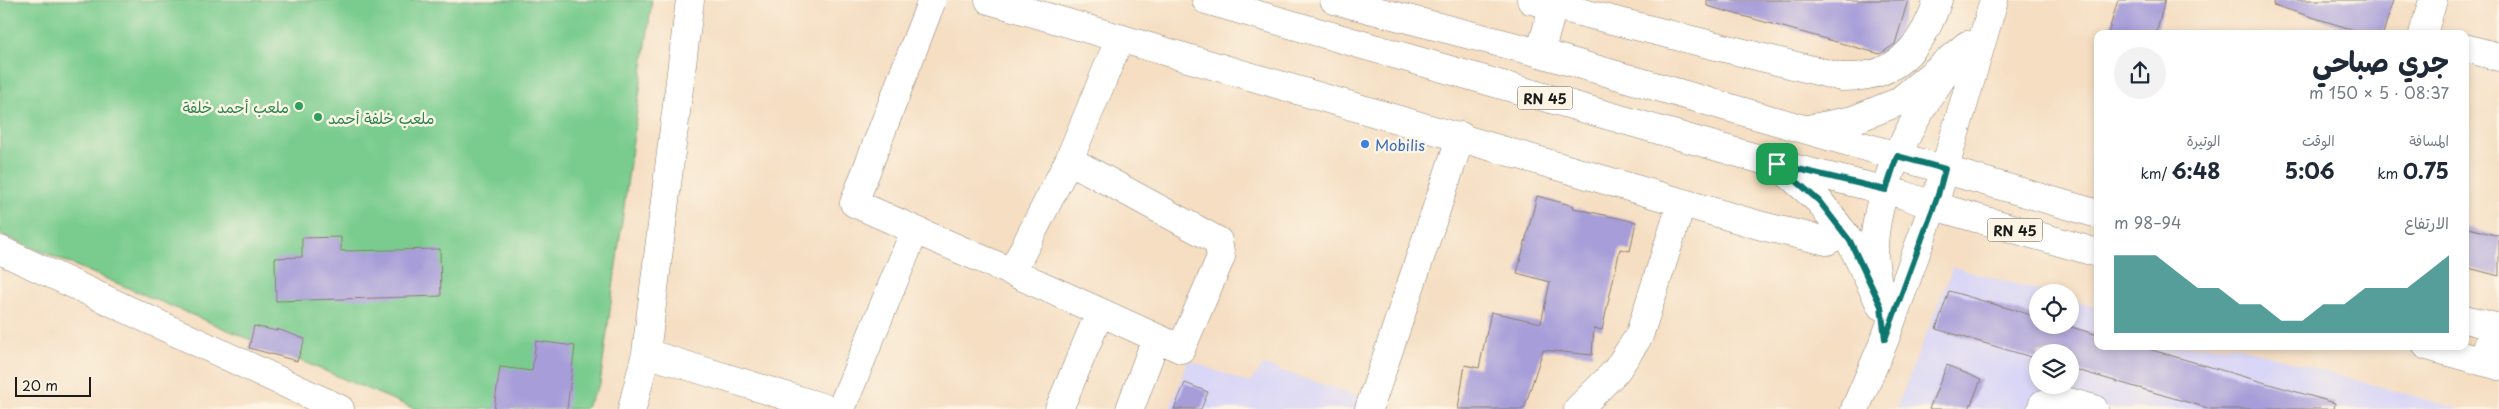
<!DOCTYPE html>
<html lang="ar">
<head>
<meta charset="utf-8">
<style>
	:root { --surface:#fff; --page:#f2f2f3; --text:#1f2937; --muted:#747a83; --accent:#0f766e }
	body { margin:0; font-family:"Playpen Sans","Playpen Sans Arabic",sans-serif; background:var(--page); color:var(--text); direction:rtl; height:100vh; display:flex; flex-direction:column; font-size:19px; white-space:nowrap }
	* { box-sizing:border-box; margin:0 }
	p { font-size:16px; color:var(--muted) }
	.icon { flex:none; width:28px; height:28px; fill:none; stroke:currentColor; stroke-width:2; stroke-linecap:round; stroke-linejoin:round }
	.map { position:relative; flex:1; overflow:hidden; direction:ltr }
	.side { position:absolute; left:2094px; top:30px; width:375px; height:320px; display:flex; flex-direction:column; background:var(--surface); border-radius:10px; box-shadow:0 2px 8px #0003; direction:rtl }
	.side>* { flex:none }
	.buttons { position:absolute; left:2029px; top:284px; display:grid; gap:10px }
	.buttons a { display:grid; place-items:center; width:50px; height:50px; border-radius:50%; background:var(--surface); box-shadow:0 2px 8px #0003; font-size:25px }
	.scale { position:absolute; left:15px; bottom:12px; width:76px; box-sizing:border-box; padding-left:5px; border:2px solid #1c1c1c; border-top:0; font-size:14px; line-height:18px; white-space:nowrap; color:#1c1c1c; -webkit-text-stroke:4px #fcf5e5; paint-order:stroke }
	.pin { position:absolute; display:grid; place-items:center; width:42px; height:42px; color:#fff; margin:-21px; border-radius:10px; box-shadow:0 2px 8px #0006 }
	.round { display:grid; place-items:center; flex:none; width:52px; height:52px; border-radius:26px; background:var(--page) }
	.summary { display:flex; align-items:center; justify-content:space-between; height:85px; padding:0 20px }
	h1 { font-size:28px; font-weight:700; line-height:38px }
	.stats { display:grid; grid-template-columns:repeat(3,1fr); gap:8px; height:85px; padding:5px 20px }
	.stats div { display:grid; align-content:center }
	.stats b { font-size:21px; font-weight:700 }
	.stats small { font-size:14px; font-weight:400 }
	.stats p { font-size:14px }
	.chart { height:140px; padding:10px 20px }
	.chart p { display:flex; justify-content:space-between }
	.chart svg { width:100%; height:90px; margin-top:5px; fill:var(--accent); opacity:.7 }
	.map>svg:first-child { display:block }
	.built { fill:#d9d6f7; fill-rule:evenodd }
	.green { fill:#79cc8e; stroke:#4a7455 }
	.building { fill:#a79ed9 }
	.lines { fill:none; stroke-linecap:round; stroke-linejoin:round }
	.minor-casing { stroke:#887d6f; stroke-width:29 }
	.major-casing { stroke:#887d6f; stroke-width:29 }
	.minor { stroke:#fff; stroke-width:28 }
	.major { stroke:#fff; stroke-width:28 }
	.route-casing { stroke:#fff; stroke-width:10 }
	.route { stroke:#0f766e; stroke-width:6 }
	.leisure-dot { fill:#2e9e5b; stroke:#fcf5e5; stroke-width:2 }
	.shop-dot { fill:#3f7fe0; stroke:#fcf5e5; stroke-width:2 }
	.labels { text-anchor:middle; dominant-baseline:central; stroke-width:5; stroke-linejoin:round; paint-order:stroke }
	.shield { fill:#fcf5e5; stroke:#5f5d58; stroke-width:1 }
	.shield-label { font-size:14px; font-weight:bold; fill:#1c1c1c }
	.leisure-label { font-size:15px; fill:#27864d; stroke:#fcf5e5; text-anchor:end }
	.shop-label { font-size:15px; fill:#366cbe; stroke:#fcf5e5; text-anchor:start }
</style>
</head>
<body>
<div class="map">
<svg width="2499" height="409" viewBox="0 0 2499 409">
	<rect width="100%" height="100%" fill="#fcf5e5"/>
	<filter id="ink" filterUnits="userSpaceOnUse"><feTurbulence type="fractalNoise" baseFrequency=".02" numOctaves="2"/><feDisplacementMap in="SourceGraphic" scale="10" xChannelSelector="R" yChannelSelector="G"/><feConvolveMatrix kernelMatrix="1 2 1 2 8 2 1 2 1" color-interpolation-filters="sRGB"/></filter>
	<filter id="wash" filterUnits="userSpaceOnUse"><feTurbulence type="fractalNoise" baseFrequency=".0096" numOctaves="4" result="noise"/><feDisplacementMap in="SourceGraphic" scale="20" xChannelSelector="R" yChannelSelector="G"/><feGaussianBlur stdDeviation="1.12" result="paint"/><feColorMatrix in="noise" values="0 0 0 0 0 0 0 0 0 0 0 0 0 0 0 0 0 1.4 0 .05"/><feComposite in="paint" operator="in"/></filter>
	<g filter="url(#wash)">
		<rect width="100%" height="100%" fill="#f5dec2"/>
		<path class="built" d="M1953,267l92,25h-7v33h32v-25l27,7 1,39h138l224,63h-564zM2038,352h32v33h-32z
			M1188,360l61,23 15,-18 104,34 -4,10h-194z"/>
		<path class="green" d="M0,0h652l-52,384 -15,25h-170l-415,-175z"/>
		<g id="blocks">
			<path class="building" d="M1707,0h201l-13,44 -15,10 -173,-48z
				M2118,0h47l-9,34h-48z
				M2274,0h119l-10,34h-16l-94,-29z
				M1537,196l37,10 -1,2 63,14 -6,29 -10,-2 -18,81 -8,-2 -2,27 -49,-5 -19,59h-66l7,-44 14,3 12,-56 50,11 9,-41 -33,-9z
				M2465,227l34,9v40l-34,-9z
				M341,237v14l99,-2 1,47 -165,5 -1,-43 27,-1v-19z
				M1949,291l89,26v8h27l33,10v11h40l197,57 -1,6h-123l-141,-41v-16h-32v7l-102,-30z
				M254,326l23,5v-2l28,10 -8,22 -48,-13z
				M536,341l39,5 -8,63h-73l6,-42 32,4z
				M1947,365l34,15 -12,29h-40z
				M1185,383l23,9 -7,17h-27z"/>
		</g>
	</g>
	<g filter="url(#ink)">
		<use href="#blocks" fill-opacity="0" stroke="#887d6f" stroke-width="1"/>
		<g class="lines">
			<defs>
				<path id="minor" d="M989,0l773,226 65,15 16,-9
					M1531,0l310,77c9,0 19,0 27,-2 38,-7 59,-41 70,-75
					M2423,34l10,-34
					M2465,48l34,9
					M1540,53l15,-53
					M1069,160l149,81 3,16 -40,92 -81,-37
					M915,230l-61,-27 78,-203
					M0,250l340,159
					M1012,272l88,40 -41,97
					M1881,301c-3,-18 -8,-39 -7,-57 5,-66 42,-135 83,-186
					M646,353l182,56
					M632,409l14,-56 44,-353
					M841,409l74,-179 97,42 57,-112 51,-122
					M1130,409l26,-71
					M1369,409l92,-273
					M1578,409l38,-38 23,-35 43,-134
					M1855,409l30,-70 52,-144 57,-195
					M2041,409l2,-5 19,-4 32,9"/>
				<path id="major" d="M1206,0l571,164 127,31 30,11 164,47
					M1334,0l206,53 558,161
					M1808,129l45,-9 45,-18 69,-57
					M1780,167l39,34 31,40 31,65
					M2465,319l34,9
					M2427,346l72,20
					M2483,362l11,-35"/>
			</defs>
			<use href="#minor" class="minor-casing"/>
			<use href="#major" class="major-casing"/>
			<use href="#minor" class="minor"/>
			<use href="#major" class="major"/>
		</g>
	</g>
	<g class="lines" filter="url(#ink)">
		<defs>
			<path id="route" d="M1897,156l48,13 -7,26 -53,144 -4,-33 -31,-65 -31,-40 -42,-37 109,26z"/>
		</defs>
		<use href="#route" class="route-casing"/>
		<use href="#route" class="route"/>
	</g>
	<g class="leisure-dot">
		<circle cx="299" cy="106" r="5"/>
		<circle cx="318" cy="117" r="5"/>
	</g>
	<circle class="shop-dot" cx="1365" cy="144" r="5"/>
	<g class="labels">
		<g class="shield">
			<rect x="1517.5" y="86.5" width="55" height="23" rx="4"/>
			<rect x="1987.5" y="218.5" width="55" height="23" rx="4"/>
		</g>
		<g class="shield-label">
			<text x="1545" y="98">RN 45</text>
			<text x="2015" y="230">RN 45</text>
		</g>
		<g class="leisure-label">
			<text x="289" y="106">ملعب أحمد خلفة</text>
			<text x="328" y="117" text-anchor="start">ملعب خلفة أحمد</text>
		</g>
		<g class="shop-label">
			<text x="1375" y="144">Mobilis</text>
		</g>
	</g>
</svg>
<div class="buttons">
<a><svg class="icon" aria-label="locate" viewBox="0 0 24 24"><circle cx="12" cy="12" r="6"/><path d="M12 2v4M12 18v4M2 12h4M18 12h4"/></svg></a>
<a><svg class="icon" aria-label="layers" viewBox="0 0 24 24"><path d="M12 4l9 5-9 5-9-5zM3 14l9 5 9-5"/></svg></a>
</div>
<div class="scale">20 m</div>
<div class="pin" style="left:1777px;top:164px;background:#1e9e55"><svg class="icon" aria-label="arrive" viewBox="0 0 24 24"><path d="M6 21V4h12l-3 4 3 4H6"/></svg></div>
<section class="side">
<div class="summary"><div><h1>جري صباحي</h1><p>08:37 · 5 × 150 m</p></div><a class="round"><svg class="icon" aria-label="share" viewBox="0 0 24 24"><path d="M12 15V3M7 8l5-5 5 5M5 13v7h14v-7"/></svg></a></div>
<div class="stats">
<div><p>المسافة</p><b>0.75<small> km</small></b></div>
<div><p>الوقت</p><b>5:06</b></div>
<div><p>الوتيرة</p><b>6:48<small> /km</small></b></div>
</div>
<div class="chart"><p><span>الارتفاع</span>94–98 m</p>
<svg viewBox="0 0 160 44" preserveAspectRatio="none"><path d="M0 44V6L10 6L20 6L30 14L40 22L50 22L60 30L70 30L80 38L90 38L100 30L110 30L120 22L130 22L140 22L150 14L160 6V44z"/></svg>
</div>
</section>
</div>
</body>
</html>
